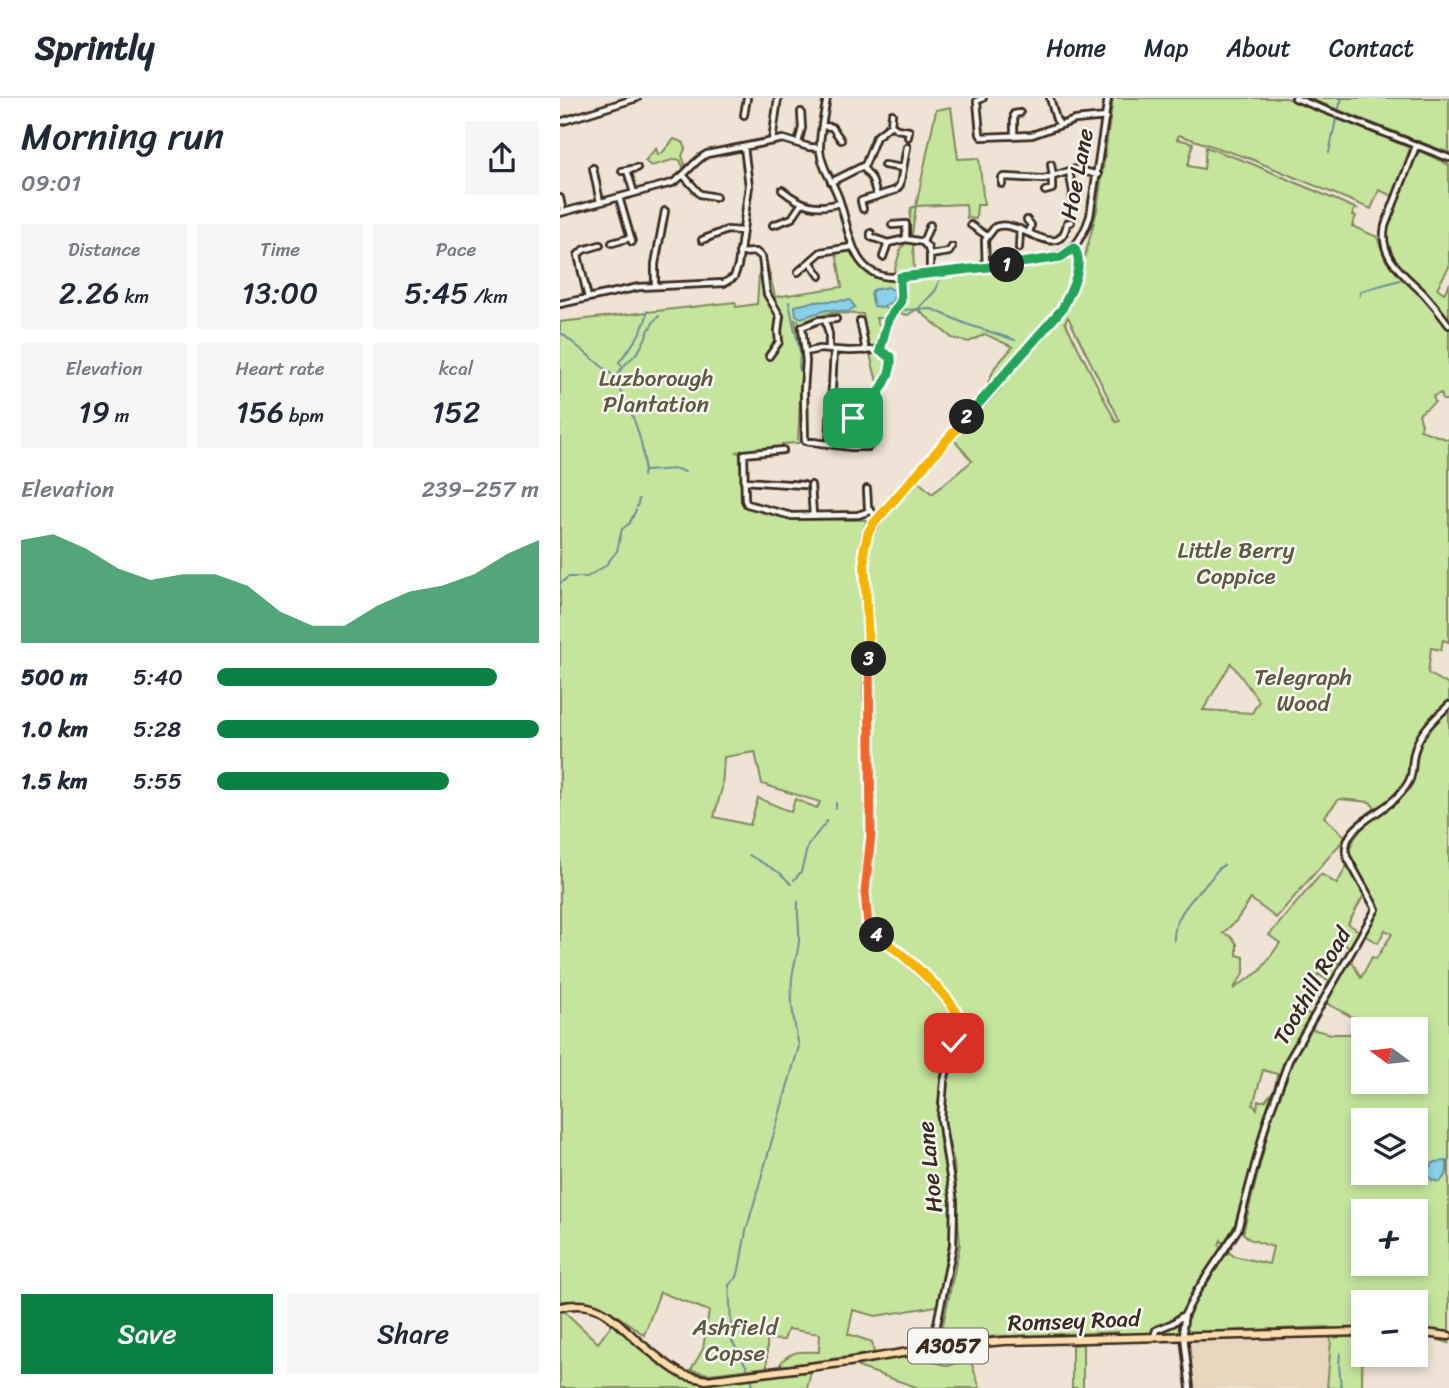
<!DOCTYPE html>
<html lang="en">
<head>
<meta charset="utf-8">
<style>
	:root { --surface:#fff; --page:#f6f6f7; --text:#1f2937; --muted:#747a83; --line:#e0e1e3; --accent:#0b8043 }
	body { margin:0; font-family:Sriracha,sans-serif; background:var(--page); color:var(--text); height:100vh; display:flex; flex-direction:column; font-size:26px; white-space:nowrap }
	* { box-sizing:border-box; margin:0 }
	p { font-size:23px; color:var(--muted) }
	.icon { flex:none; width:38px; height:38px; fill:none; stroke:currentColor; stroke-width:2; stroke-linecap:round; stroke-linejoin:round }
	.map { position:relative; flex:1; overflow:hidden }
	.drawer { display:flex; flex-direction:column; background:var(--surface); width:560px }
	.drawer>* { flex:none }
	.needle { width:46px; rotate:285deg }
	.fabs { position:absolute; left:791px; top:919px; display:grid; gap:14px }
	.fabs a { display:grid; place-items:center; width:77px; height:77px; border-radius:0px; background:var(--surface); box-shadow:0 4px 10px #0003; font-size:35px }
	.pin { position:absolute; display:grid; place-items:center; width:60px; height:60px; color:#fff; margin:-30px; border-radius:14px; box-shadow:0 4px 10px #0006 }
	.km { position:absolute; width:35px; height:35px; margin:-18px; border-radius:50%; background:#222; color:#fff; font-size:19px; line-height:35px; text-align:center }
	.round { display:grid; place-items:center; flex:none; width:74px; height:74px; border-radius:0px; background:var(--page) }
	.head { display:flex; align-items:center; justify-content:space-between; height:119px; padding:0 21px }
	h1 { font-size:38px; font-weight:600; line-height:52px }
	.figures { display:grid; grid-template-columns:repeat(3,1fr); gap:10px; height:119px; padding:7px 21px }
	.figures div { display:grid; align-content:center; border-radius:0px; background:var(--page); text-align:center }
	.figures b { font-size:30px; font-weight:600 }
	.figures small { font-size:19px; font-weight:400 }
	.figures p { font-size:19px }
	.chart { height:196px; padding:14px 21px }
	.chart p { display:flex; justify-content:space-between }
	.chart svg { width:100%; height:126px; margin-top:7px; fill:var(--accent); opacity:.7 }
	.primary-button { display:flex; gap:14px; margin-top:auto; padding:14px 21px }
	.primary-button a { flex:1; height:80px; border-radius:0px; background:var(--accent); color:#fff; font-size:28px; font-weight:600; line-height:80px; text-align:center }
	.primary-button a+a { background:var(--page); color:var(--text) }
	ul { padding:0 21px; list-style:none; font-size:23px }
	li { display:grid; grid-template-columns:112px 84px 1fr; align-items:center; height:52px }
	li i { height:18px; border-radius:9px; background:var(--accent) }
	header { display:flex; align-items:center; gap:42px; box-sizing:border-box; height:98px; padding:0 35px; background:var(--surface); border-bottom:2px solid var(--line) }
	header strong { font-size:33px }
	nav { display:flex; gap:38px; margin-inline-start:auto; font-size:24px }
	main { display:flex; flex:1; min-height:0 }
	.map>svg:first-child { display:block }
	.built { fill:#e8d6bf }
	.green { fill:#c5e59d; stroke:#80885e; stroke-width:2; fill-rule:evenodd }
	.water { fill:#89d1ea; stroke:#6a8e98; stroke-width:2 }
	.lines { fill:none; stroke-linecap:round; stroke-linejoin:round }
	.stream { stroke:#6a8e98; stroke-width:2 }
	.minor-casing { stroke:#3b2a1e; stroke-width:10 }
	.major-casing { stroke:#3b2a1e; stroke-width:11 }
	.minor { stroke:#f6f6f2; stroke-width:4.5 }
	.major { stroke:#fcdcac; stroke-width:6 }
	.split-1-casing { stroke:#fff; stroke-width:14 }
	.split-2-casing { stroke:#fff; stroke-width:14 }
	.split-3-casing { stroke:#fff; stroke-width:14 }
	.split-4-casing { stroke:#fff; stroke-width:14 }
	.split-5-casing { stroke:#fff; stroke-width:14 }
	.split-1 { stroke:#22a559; stroke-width:9 }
	.split-2 { stroke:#22a559; stroke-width:9 }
	.split-3 { stroke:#f5b400; stroke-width:9 }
	.split-4 { stroke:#f0652b; stroke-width:9 }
	.split-5 { stroke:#f5b400; stroke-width:9 }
	.labels { text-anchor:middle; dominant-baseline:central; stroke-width:5; stroke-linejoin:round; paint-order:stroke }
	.shield { fill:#f6f6f2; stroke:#73675e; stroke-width:2 }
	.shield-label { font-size:21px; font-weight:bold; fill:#3b2a1e }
	.street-label { font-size:23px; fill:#3b2a1e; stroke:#f6f6f2 }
	.park-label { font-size:23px; fill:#5e593e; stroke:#f6f6f2 }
</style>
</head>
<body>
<header>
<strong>Sprintly</strong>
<nav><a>Home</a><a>Map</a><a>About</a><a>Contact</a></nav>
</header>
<main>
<section class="drawer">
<div class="head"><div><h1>Morning run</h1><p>09:01</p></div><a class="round"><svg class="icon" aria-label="share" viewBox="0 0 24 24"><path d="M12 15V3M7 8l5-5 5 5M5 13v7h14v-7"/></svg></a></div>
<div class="figures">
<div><p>Distance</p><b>2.26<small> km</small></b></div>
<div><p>Time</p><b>13:00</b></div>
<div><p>Pace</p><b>5:45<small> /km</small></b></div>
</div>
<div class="figures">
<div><p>Elevation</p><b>19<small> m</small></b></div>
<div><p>Heart rate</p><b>156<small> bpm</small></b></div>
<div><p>kcal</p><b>152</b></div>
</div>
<div class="chart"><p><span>Elevation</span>239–257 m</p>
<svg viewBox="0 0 160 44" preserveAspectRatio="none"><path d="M0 44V8L10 6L20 11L30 18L40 22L50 20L60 20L70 24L80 33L90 38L100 38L110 31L120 26L130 24L140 20L150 13L160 8V44z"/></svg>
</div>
<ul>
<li><b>500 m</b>5:40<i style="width:87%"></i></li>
<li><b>1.0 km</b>5:28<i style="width:100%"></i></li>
<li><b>1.5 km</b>5:55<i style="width:72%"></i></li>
</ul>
<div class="primary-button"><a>Save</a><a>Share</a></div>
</section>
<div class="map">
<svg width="889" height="1290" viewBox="0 0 889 1290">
	<rect width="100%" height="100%" fill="#eee3d4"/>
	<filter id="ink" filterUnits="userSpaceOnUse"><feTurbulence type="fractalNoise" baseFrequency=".0143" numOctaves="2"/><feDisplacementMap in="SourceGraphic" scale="14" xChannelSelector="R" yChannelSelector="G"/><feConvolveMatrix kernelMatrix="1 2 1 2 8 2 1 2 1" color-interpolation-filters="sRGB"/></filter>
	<g filter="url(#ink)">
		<path class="built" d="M772,1234l-5,56h-137l-5,-53z"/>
		<path class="green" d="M553,0h174l123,50 -17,48 -14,-6 -8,19 -120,-50 -72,-24 -2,4 16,4 -5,23 16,3 2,-22 44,16 107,46 -3,1 -1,5 3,1 -4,10 25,11 9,24 44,44 19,24v71h-6l-2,-7 -8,3 2,6 -16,12 3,11 -2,5 29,10v202l-6,-2 -2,10 -10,-2 -3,25 21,12v658l-11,-3 -7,-11 -15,-1v-26h-53l-1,86h-35l4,-47 -3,-14 -214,8 5,-3 -161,6 1,5h-20l21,-98 -6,-82 -9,-36v-23l4,-37 14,-46c-8,-28 -66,-76 -89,-93l-5,5 10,7 58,55 17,22 -1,20 -12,40 -3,31 2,35 10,45 1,48 -14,70 -61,10 -23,-6 -5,24 24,8 2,11 -91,13 -3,-2c11,-15 22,-12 39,-12l1,-18 -32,-5 -4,11 -17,-1v28l-58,7 -18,-4 12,-21 6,-38 -49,-19 -16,43c-28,-21 -47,-37 -84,-34v-979l175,-20 1,5 21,-3 3,-45 4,32 4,8 3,-1 -5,-39 9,38 67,-10 -6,-35 11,-2 4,2c9,18 24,31 46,28l-2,25 -10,13h-9l2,6 4,1 -5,18 -5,4 -3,-1 -6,-32 -34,-1 -30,11 -1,-4h-3l7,35 -4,88 -16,1v4l-46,4 6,2 2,52 42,10v3l80,1 1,1 -6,14 -1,13 8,3c6,-28 31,-49 50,-70l14,13 40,-33 -18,-21 47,-52 -13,-5 7,-16 18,-20 -28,-13 -16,8 -17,-4 -35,-29 -9,6 -9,-2 5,-15 -1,-19 140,-15 39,-9 3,1 12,-46zM508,219l52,104 -4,1 -51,-100zM303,565l10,4 -1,39 -9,-5zM671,565l28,38 -7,12 -49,-3zM195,654l7,32 58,18 -3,6 -22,-9 -4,13 -33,-14 -8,27 -36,-8 8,-29 2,-31zM779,701l31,3 10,12c-14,10 -27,21 -31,38l28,55v7l-14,21 15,8 7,-13 7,4 -16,25 -4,-2 -11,21 -11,-20 -26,44 34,18 -8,14h-18l-21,-5 -12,16 -1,-8 13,-19v-3l-14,-6 21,-35 13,9 10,-18 -12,-8 8,-16 14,7 10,-16 -13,-8 17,-31 -17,-30 -11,21 -16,-10 -52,61 11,8 -20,28 -27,18 11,-16v-16l-7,-2v-11l-7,-8 -7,-3 13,-12 15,-22 25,19 70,-81 -22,-20zM803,931h53v53h-53zM703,972l14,4 -2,15 -10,12h-7l-1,8 -4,-4zM704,1022l6,4 -27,109 6,6 24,8 -4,17 -35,-8 -15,-11 2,-5 2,4 12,-19zM803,1022h53v52h-53zM803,1113h53v53h-53z
			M748,0h141v55z
			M391,9l7,52 21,-1 5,47h-7l-1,14 -9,-1 -1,-14 -50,2 -4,28 -2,2 -2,-1 3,-27 5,-2 20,-96z
			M114,41l10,4 1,6 -3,7 3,8 -2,3 -3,-7 -4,-1 -25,7 -6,-5 11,-13 2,7 5,-3z
			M860,53l29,14v102l-12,21 7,5 5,-8v34c-14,-18 -29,-31 -45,-47 -8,-8 -17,-21 -17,-33 -1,-15 24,-69 31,-86z
			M348,143l5,3 1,29 -21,2 8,-27z
			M318,255l10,7 -6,25 -6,-7 -6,-24z
			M4,1213l34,32 14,-19 72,55 24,3 103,-10 -4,16h-247v-75z
			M523,1246v44h-11v-43z
			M406,1249l14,41h-61l-61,-21v-3l78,-13 -1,11 14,4 12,-6 -4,-11z"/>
		<path class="water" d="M328,189l7,4 -2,10 -10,6 -9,-1 -3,-12 2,-4z
			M290,202l5,7 -7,5 -21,-2 -26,8 -5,-3 -1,-9 17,-4z
			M887,1063v12l-7,9 -8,-2 -3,-4 -3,3 -9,-3 18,-14z"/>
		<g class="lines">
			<path class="stream" d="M778,13l4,-13
				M769,55l7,-34
				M800,198l1,-5 39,-11
				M229,204l6,30
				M324,209l4,5
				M359,210l17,-18 4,-12
				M340,212l32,-1 34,15 49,16
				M0,234l56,46
				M236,236l4,18 -1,19
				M62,268l-3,-4c10,-13 28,-34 28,-51
				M67,305l-12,-23c5,-14 16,-19 24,-30 8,-11 9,-25 20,-34
				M69,308c8,22 18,47 14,70
				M85,373l32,-2 8,3
				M77,409l2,-8
				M0,486l8,-7h19l18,-11 12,-15 5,-22 7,-5 7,-14
				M276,710v-5
				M189,757l31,18 11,11
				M234,782l7,-8 7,-27 19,-24
				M614,843c-2,-24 20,-44 35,-60 5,-6 8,-13 15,-16
				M780,1255l-1,12 2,23
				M189,1273l-17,-30 -3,-56 8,-8 2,-7 7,-39 53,-185c-5,-21 -9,-45 -7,-67 1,-13 6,-25 7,-38 1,-11 -2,-26 -1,-39
				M191,1280l3,10
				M767,1288l3,2"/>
			<defs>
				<path id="minor" d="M267,0c-3,17 -8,37 -7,53 2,18 12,29 18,45 12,31 11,80 54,81l148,-16c30,-6 40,-15 50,-45l18,-118
					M423,0l-6,3 3,33 2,3 50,-2 43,-15 31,-3
					M490,0l6,21 4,6
					M735,0l154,60
					M184,17l3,-17
					M0,24l77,-24
					M331,27l1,-11
					M263,28l9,1 9,13
					M454,38v-22l6,-1
					M212,43l6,-43
					M238,45l4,-15 -1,-16
					M856,48l-31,80c-7,32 20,49 39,68 9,10 17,20 25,31
					M491,66l2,13
					M324,67l19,3
					M303,69l9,12 5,17
					M33,70l7,34
					M67,72l7,23
					M62,73l15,-3
					M509,73l4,21 -1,11
					M124,78l16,18 16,3
					M271,84l34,-17 11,-28 15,-12 6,4 12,2 -1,6
					M442,86v-6l3,-1 39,2 32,-10 22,6
					M222,92c20,16 34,20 58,13
					M485,93l7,-2v-12
					M59,99l13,45
					M0,100l3,14
					M303,111l-2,-8 35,-11 4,-5 7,-38
					M0,115l112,-30c14,-7 21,-22 35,-29l76,-15 26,8 11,1
					M467,122l4,5 -2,8
					M213,127l19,-7 10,-15
					M332,127l14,-1v15
					M411,127l16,11
					M311,135v4l17,6 18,-4 17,3
					M142,142l25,-10 15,1
					M52,145l18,-5
					M459,150l1,-19
					M179,155l17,-1 6,5 5,37 13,22 -2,15 1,11 -10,14
					M370,157l-2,-7 -5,-6 7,-17
					M323,159l5,-14
					M251,165l9,13
					M426,169l-1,-27 10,-13c25,-10 65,38 72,-4l4,-1
					M238,174l23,-20 31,-5
					M370,175v-18l19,-3 3,-5
					M95,188v-22l10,-53
					M28,200l-10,-43 5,-5 17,-5
					M0,206l79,-17 85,-4 10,-6 4,-11 11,-80 -5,-39
					M265,222l11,-1
					M300,223l6,30
					M320,253l8,-31 13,-19 -1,-24
					M246,254l13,-3 30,2 28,-1 14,7 -4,23 -20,34 1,33h-17l-46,-6 -1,-51 2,-29 -4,-34 17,-7h6l4,14v16
					M271,319h15
					M292,320h15
					M269,346l5,-94
					M223,352l-39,4 1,46 2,4 45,12 66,-1 12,-4
					M184,383l60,4
					M251,387l2,30
					M307,391l1,19 10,10
					M594,1239l2,-7 17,-7 12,-9
					M372,1250l21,-102 1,-44 -13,-83 3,-38 16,-61 -9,-16 -22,-24 -61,-55 -3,-33 6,-57 -1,-88 -6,-204 4,-10 13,-18 181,-206c8,-16 24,-45 12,-61
					M630,1290l-7,-61 2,-13 12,-23 41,-62 29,-109 22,-60 87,-151 -29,-52c-9,-30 35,-43 51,-61 21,-22 10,-27 18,-49 5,-17 21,-30 33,-42"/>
				<path id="major" d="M0,1209c39,-9 53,12 80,36 12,10 30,25 44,32 7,2 15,3 22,5l143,-18 83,-14 71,-7 360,-9
					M856,1234l33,4"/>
			</defs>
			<use href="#minor" class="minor-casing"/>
			<use href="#major" class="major-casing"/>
			<use href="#minor" class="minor"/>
			<use href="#major" class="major"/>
		</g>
	</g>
	<g class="lines" filter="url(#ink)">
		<defs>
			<path id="split-1" d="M293,320h14c4,-22 26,-36 24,-61l-11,-6 8,-31 13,-19 -1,-24 107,-12"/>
			<path id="split-2" d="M407,319l95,-108c8,-16 24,-45 12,-61l-13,9 -54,8"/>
			<path id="split-3" d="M309,561l-5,-109 4,-17 5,-9 94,-107"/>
			<path id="split-4" d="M309,561l2,176 -6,57 3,33 9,10"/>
			<path id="split-5" d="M317,837c23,17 74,59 83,85l-6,23"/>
		</defs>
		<use href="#split-1" class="split-1-casing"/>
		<use href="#split-2" class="split-2-casing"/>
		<use href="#split-3" class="split-3-casing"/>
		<use href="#split-4" class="split-4-casing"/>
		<use href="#split-5" class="split-5-casing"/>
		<use href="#split-1" class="split-1"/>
		<use href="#split-2" class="split-2"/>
		<use href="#split-3" class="split-3"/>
		<use href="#split-4" class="split-4"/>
		<use href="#split-5" class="split-5"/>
	</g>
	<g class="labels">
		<rect class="shield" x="348" y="1230.5" width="80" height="35" rx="5"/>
		<g class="shield-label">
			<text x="388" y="1248">A3057</text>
		</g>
		<g class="street-label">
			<text transform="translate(517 76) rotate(-79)">Hoe Lane</text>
			<text transform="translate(752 888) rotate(-60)">Toothill Road</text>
			<text transform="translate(370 1069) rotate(-96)">Hoe Lane</text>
			<text transform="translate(514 1223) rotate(-2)">Romsey Road</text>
		</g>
		<g class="park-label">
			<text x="96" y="280">Luzborough<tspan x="96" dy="26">Plantation</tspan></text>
			<text x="676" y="452">Little Berry<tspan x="676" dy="26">Coppice</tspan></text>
			<text x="743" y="579">Telegraph<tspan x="743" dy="26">Wood</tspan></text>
			<text x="175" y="1229">Ashfield<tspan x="175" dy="26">Copse</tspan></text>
		</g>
	</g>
</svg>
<div class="fabs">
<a><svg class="needle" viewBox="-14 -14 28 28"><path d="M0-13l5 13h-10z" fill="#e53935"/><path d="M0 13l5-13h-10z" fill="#747a83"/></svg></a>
<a><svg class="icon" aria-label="layers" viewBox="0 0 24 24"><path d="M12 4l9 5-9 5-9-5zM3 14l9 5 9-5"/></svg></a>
<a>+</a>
<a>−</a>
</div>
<div class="pin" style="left:293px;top:320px;background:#1e9e55"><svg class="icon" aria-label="arrive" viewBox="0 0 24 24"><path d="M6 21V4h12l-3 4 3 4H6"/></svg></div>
<div class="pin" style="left:394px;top:945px;background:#d93025"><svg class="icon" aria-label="check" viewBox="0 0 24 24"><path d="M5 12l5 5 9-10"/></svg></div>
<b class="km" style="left:447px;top:167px">1</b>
<b class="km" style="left:407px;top:319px">2</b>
<b class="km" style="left:309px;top:561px">3</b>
<b class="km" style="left:317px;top:837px">4</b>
</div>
</main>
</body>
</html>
